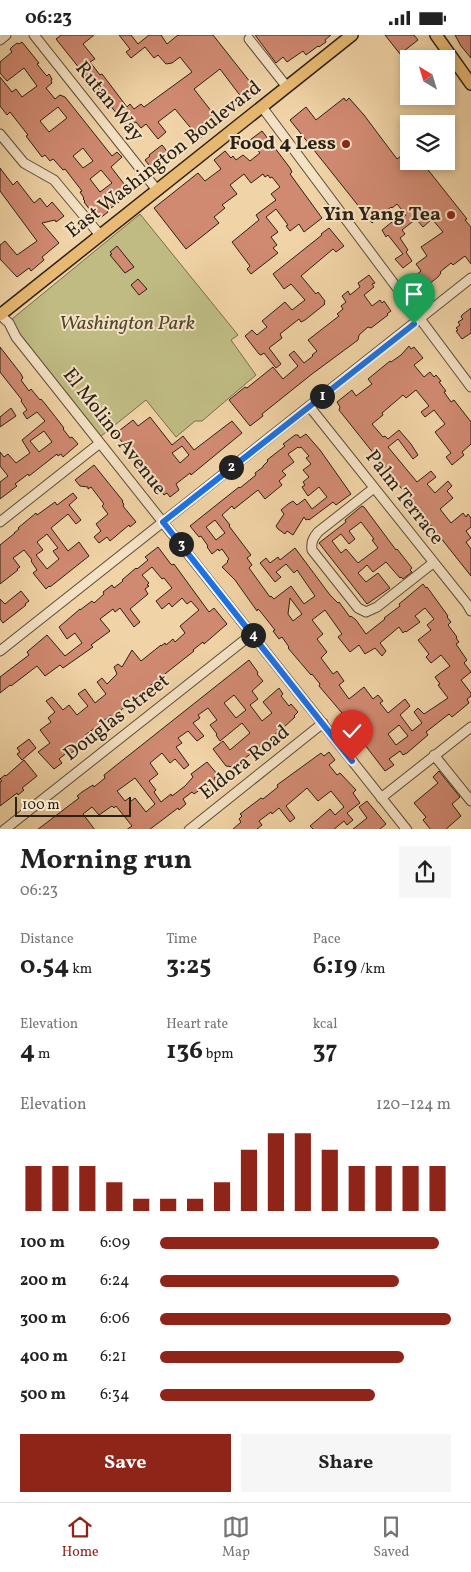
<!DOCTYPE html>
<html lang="en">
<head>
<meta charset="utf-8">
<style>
	:root { --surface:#fff; --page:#f6f6f6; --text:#222; --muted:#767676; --line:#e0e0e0; --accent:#8f2418 }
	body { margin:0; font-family:Vollkorn,serif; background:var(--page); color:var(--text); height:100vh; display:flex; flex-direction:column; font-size:19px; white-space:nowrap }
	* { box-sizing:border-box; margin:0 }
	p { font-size:16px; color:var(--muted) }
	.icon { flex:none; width:28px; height:28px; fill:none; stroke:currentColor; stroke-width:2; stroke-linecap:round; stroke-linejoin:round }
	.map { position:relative; height:794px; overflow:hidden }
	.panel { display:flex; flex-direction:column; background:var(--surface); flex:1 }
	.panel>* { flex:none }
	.needle { width:32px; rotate:322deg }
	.buttons { position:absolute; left:400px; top:15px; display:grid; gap:10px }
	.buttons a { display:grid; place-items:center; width:55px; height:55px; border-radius:0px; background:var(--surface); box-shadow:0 2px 8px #0003; font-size:25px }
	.scale { position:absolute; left:15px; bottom:12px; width:116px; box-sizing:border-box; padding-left:5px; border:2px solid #2c2013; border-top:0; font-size:14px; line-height:18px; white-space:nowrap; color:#2c2013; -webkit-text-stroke:4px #f5e2c5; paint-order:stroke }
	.pin { position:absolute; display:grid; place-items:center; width:42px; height:42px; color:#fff; margin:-51px -21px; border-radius:50% 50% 50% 0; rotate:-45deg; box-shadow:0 0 5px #0007 }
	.pin .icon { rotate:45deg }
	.km { position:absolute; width:25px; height:25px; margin:-12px; border-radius:50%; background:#222; color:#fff; font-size:14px; line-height:25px; text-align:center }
	.round { display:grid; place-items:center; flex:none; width:52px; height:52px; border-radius:0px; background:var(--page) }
	.headline { display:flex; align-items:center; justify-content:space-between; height:85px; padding:0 20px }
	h1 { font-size:28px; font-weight:700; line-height:38px }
	.stats { display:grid; grid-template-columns:repeat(3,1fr); gap:8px; height:85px; padding:5px 20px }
	.stats div { display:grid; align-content:center }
	.stats b { font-size:25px; font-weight:700 }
	.stats small { font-size:14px; font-weight:400 }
	.stats p { font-size:14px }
	.chart { height:140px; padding:10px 20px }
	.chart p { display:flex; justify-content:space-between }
	.chart svg { width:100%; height:90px; margin-top:5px; stroke:var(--accent); stroke-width:6 }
	.cta { display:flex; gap:10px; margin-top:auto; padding:10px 20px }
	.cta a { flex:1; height:58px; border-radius:0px; background:var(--accent); color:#fff; font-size:20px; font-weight:700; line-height:58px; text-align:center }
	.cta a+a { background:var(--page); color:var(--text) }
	ul { padding:0 20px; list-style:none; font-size:16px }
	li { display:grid; grid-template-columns:80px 60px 1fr; align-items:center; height:38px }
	li i { height:12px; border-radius:6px; background:var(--accent) }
	.status { display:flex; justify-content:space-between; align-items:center; height:35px; padding:0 25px; background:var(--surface); direction:ltr }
	.status svg { height:14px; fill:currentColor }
	.dock { display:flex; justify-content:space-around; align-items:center; height:70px; border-top:1px solid var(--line); background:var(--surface); font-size:14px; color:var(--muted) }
	.dock a { display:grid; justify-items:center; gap:2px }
	.dock .on { color:var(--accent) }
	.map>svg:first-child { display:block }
	.green { fill:#bfbb83; stroke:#766e4b }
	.building { fill:#d18a72; stroke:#2c2013; fill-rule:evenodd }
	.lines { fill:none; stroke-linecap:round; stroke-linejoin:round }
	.minor-casing { stroke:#5d4d38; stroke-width:11 }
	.major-casing { stroke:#2c2013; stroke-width:14 }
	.minor { stroke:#f5e2c5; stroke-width:9 }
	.major { stroke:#e8ba73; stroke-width:11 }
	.route-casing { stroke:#fff; stroke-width:10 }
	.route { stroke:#1a73e8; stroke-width:6 }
	.poi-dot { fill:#8f2418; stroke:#f5e2c5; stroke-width:2 }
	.labels { text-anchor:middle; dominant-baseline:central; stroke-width:4; stroke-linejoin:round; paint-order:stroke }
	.street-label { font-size:20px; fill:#2c2013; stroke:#f5e2c5 }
	.poi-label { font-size:20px; font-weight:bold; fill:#2c2013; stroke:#f5e2c5; text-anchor:end }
	.park-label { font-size:20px; font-style:italic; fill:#51472f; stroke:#f5e2c5 }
</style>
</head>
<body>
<div class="status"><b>06:23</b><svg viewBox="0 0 49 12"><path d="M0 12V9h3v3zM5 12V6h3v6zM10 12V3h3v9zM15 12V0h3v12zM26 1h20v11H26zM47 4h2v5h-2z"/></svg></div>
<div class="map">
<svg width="471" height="795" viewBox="0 0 471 795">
	<rect width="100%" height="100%" fill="#f0d3a6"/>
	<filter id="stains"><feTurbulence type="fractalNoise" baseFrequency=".004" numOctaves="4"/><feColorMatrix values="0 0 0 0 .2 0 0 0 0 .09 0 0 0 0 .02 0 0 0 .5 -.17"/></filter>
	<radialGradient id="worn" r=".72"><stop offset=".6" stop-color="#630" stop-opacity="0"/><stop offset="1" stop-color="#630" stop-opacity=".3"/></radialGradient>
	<path class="green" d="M140,179l98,121 -7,5 25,35 -54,46h-7l-19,16 -30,-37 -46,37 -88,-111v-7z"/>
	<path class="building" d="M61,0h33l-11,9 12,15 -5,3 10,13 2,-1 25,33 3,-3 4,5 7,-5 3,3 48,-35 -12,-15 -8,6 -6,1 -8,-9 -4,3 -9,-11 -14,11 -5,-6 4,-3 -11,-14h12l7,9 11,-9h12l6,9 11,-9h35l45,57 -13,10 -25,-33 -26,20 25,32 -21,19 -6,-7 2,-1 -19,-23 -17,13 8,10 -8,7 -12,-15 -5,4 -5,-6 -9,6 -5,-8 -22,-27 1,-1 -7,-9 -2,1 -36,-45z
		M255,0h76l-6,5 1,2 -7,5 -1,-1 -12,9 -3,-4 -16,11 -4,-5 -7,6z
		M385,0h29l4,5 -18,14z
		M455,0h16v23l-10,-12z
		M22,7l17,21 -2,1 8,10 2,2 2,-2 3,5 -1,2 1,2 -6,5 9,11 5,-4 5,2 47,59 5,-4 5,5 -11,10 20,26 -24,18 1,1 -9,7h-2l-13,-17 1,-1 -2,-2 1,-1 -4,-6 2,-1 -17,-22 -2,1 -8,-9 -2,-2 -3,2 -5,-6 -3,2 -16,-21 2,-1 -18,-23 -3,3 -7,-9v-29l12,15 4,-3 6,8 15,-11 -13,-18 -17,13 -7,-8v-11l12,-10 -2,-3 2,-2 5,-4 2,1zM58,72l9,11 -18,14 -9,-11zM83,113l10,13 -10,7 -10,-12zM101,135l11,13 -12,9 -10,-13z
		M344,63l2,3 3,-3 15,17 33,44 4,-3 5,5h15l46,58 -2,1 6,7v37l-6,-8 -12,9 -2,-2 -11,9 1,1 -3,4 -19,15 -9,-12 11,-9 -5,-7 11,-8 -6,-9 22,-15 -11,-13 -9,8 -7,-8 -14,11 3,4 -5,4 8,12 -2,2 6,9 -9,7 -8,-9 8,-5 -15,-19 -2,2 -4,-7 10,-8 2,3 12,-10 -9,-11 -5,4 -1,-1 -19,16 -82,-103 16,-13 10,13z
		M262,96l28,37 2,4 -2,2 32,44 -18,14 -5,-8 -9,7 -4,-5 2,-1 -12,-16 -10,8 12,15 -7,5 6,8 -4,3 5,5 -27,21 -4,-5 3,-3 -18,-24 27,-22 -3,-5 20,-15 -5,-6 9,-7 -8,-10 -2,1 -2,-3 -3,2 -2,-3 -12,9 -7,-9 -14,11 7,9 -15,11 3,3 -11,9 5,6 -33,26 -32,-41 44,-35 7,8 16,-12 -7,-9 11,-9 6,7 2,-2 3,4 7,-5 7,6 10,-8 -10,-13z
		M162,110l11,14 -18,14 -10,-13 5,-4 -1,-1z
		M0,133l13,17 4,-4 17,22 6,-5 7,9 5,-5 12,14 -8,6 -1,-2 -13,3 17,20 -17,14 2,3 -13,11 -2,-3 -12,9 -17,-18v-14l5,-4 12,14 20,-14 -37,-50z
		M329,193l15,18 -8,6 -3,-3 -32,27 15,18 2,-2 7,9 -1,2 1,1 -20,16 -4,2 -2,-3 -19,15 2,4 -13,10 12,16 -5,4 -12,-15 -3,2 -2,-1 -14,-18 7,-6 5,5 10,-8 -5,-6 23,-19 7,8 13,-10 -14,-16 -7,5 -11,-15 49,-39 -1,-1z
		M117,211l17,21 -9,6 -15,-18 2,-1 -2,-2z
		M369,240l6,8 -3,1 2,3 -10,8 8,11 8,-6 2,3 2,-2 7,10 -4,3 1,1 -17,13 -3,-1 -9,8 -1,5 -46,34 -50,40 1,2 -13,10 -21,-26 16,-13 2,1 26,-21 10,12 15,-13 -9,-11 5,-4 10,12 9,-7 -1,-1 5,-4 -9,-11 31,-24 -2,-2 6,-5 -2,-3 5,-4 -4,-6 6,-5 2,4 10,-8 -2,-4z
		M138,244l9,10 -8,6 -8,-10z
		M471,273v25l-9,6 -6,-8 2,-1 -2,-2 4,-3 -2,-3 5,-3 -2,-2 1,-2z
		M409,311l2,3 3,-2 9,11 -9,7 10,12 6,-5 4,5 2,-2 5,6 -2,1 7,9 -2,1 7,10 3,-2 17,22v22l-9,8 2,3 -12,10 -6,-8 5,-4 -16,-21 10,-8 -11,-14 -9,7 -4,-5 8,-6 -13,-16 -10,8 -3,-3 -21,18 1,2 -11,9 11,13 2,-1 3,3 11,-9 12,14 7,11 -5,4 -15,-20 -10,8 29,35 14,-11 5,6 -9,7 8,9 13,-12 4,5 -5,5 6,7 -13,11 11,14 12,-10 3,4 2,-3 3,4v9l-5,4 5,7 -5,4 5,7v27l-132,-166 1,-3 -3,-5 15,-12 4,6 16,-12 -4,-5 22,-18 1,1 10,-7z
		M0,312l21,27 2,4 -2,2 8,11 2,-2 9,11 1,-1 5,6 18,23 -1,1 7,9 2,-1 6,7 -15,13 -2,-3 -3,2 -1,-2 -28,22 -1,-2 -13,10 2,2 -17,13v-17l8,-6 -8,-10v-14l4,5 4,-3 8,9 14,-10 -8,-13 23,-19 -8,-9 -10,7 -4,-6 4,-3 -6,-9 1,-1 -22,-28zM44,396l8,11 -13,10 -9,-11z
		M11,373l5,8 -16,11v-10z
		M150,382l22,28 11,-9 11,14 38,-29 10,12 -51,42 -1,-2 -14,11 3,6 -9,7 -3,-4 -3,2 -40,-53 -1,1 -8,-9 18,-14 5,6zM182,411l7,9 -9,8 -8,-10z
		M306,399l14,16 31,44 -15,11 -3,-3 -24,18 -1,-1 -2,1 -2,-3 -11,18 -6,-4 -2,3 -7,-5 -2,-3 8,-12 -3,-4 7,-6 5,-3 4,4 8,-6 7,10 15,-12 -8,-10 -11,9 -6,-9 3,-2 -2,-3 6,-5 -6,-7 8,-6 -5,-6 3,-2 -8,-9 -2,1 -1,-1 -10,7 6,8 -12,9 4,4 -7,6 3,4 -17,14 -7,-9 -24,19 -2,-3 -10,9 8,10 -1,1 22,29 -4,3 5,7 -3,3 21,29 1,-1 3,3 17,-13 13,18 11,-8 -18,-26 -3,3 -8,-9 -10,8 5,5 -6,5 -15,-19 6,-5 4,5 8,-6 2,3 15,-12 35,47 8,8 1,-1 11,15 1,-1 5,4 10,14 19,-15 -1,-1 16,-12 -1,-2 24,-20 3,4 1,-1 21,29 -1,1 4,5 -3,3 9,12 -1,1 3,4 -3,2 11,16 -3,3 7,9 -10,8 10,13v3l-4,3 2,4 -17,14 -3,-3 -23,18 2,3 -21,18 -4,2 -3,-4 -11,8 5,6 -9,6 -20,-26 1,-1 -24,-28 1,-1 -1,-2 -23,-27 1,-2 -8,-10 -1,1 -23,-27 1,-1 -7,-10 -3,2 -6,-8 2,-1 -15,-19 -2,-2 -1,2 -22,-31 -13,-13 6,-5 -1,-1 2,-2 -7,-10 -3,2 -1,-2 -6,5 -5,-7 1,-1 -7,-10 -2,1 -9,-11 49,-39 1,1 16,-13 -1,-2 8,-6v-1l5,-5 -1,-1 18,-14 -2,-2 12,-9h3l2,3zM215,485l10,13 -9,7 -10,-13zM290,563l12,16 -9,7 -5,-7zM425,573l9,11 -7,6 4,5 -13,10 11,14 -3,3 5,6 10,-8 9,11 -15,11 5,7 -2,1 10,13 -24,16 -6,-6 -4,4 8,11 -10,8 -12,-16 10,-9 -5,-7 -17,14 -8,-10 3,-2 -5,-6 -5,4 -9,-12 -15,12 -10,-14 5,-4 -7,-10 -4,3 -12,-16 6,-6 -10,-13 6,-5 -11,-14 13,-10 17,24 -4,3 12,15 9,-7 6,9 10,-6 7,8 4,-5 -6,-8 19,-16 4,6 2,-2 1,1 14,-10 -5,-6zM399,690l9,11 -12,9 -8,-11z
		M94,430l29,36 -1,1 2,2 -1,2 13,16 -6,5 -1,-2 -19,16 -3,-4 -8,6 -5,-6 7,-6 -5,-7 12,-10 -6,-8 2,-2 -13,-17 -3,2v-2l-8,-1 -5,-6z
		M73,458l4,5 -8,7 12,15 -5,4 -8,-10 -17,14 17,23 11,-9 10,14 -39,31 -1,-1 -3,3 -13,-16 4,-3 -6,-9 1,-1 -8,-10 -11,8 7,9 -3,2 1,1 -18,14v-39l15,-12h-1l5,-4 -1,-1 18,-15 1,2 18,-13 2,3zM47,499l11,14 -5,3 6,8 -12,10 -11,-14 7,-5 -6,-8z
		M362,471l2,1 32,43 1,-1 15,19 -2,2 2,2 -9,7 -2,-2 -1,1 -14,-16 -13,10 -6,-7 -9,8 8,9 12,-9 12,15 -23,16 -48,-61 27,-21 -1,-2zM361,487l13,17 -2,1 6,8 -20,15 -12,-14 -5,4 -9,-12 9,-7 8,10 6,-5 -6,-8z
		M158,512l12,16 2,2 2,-1 35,48 5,-4 13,16 -23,20 -1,-2 -10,8 1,1 -57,45 -17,15 -7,6 -2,-2 -9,7 1,3 -6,5 -2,-2 -10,7 2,3 -12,9 2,2 -6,4 -2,-2 -10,8 3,4 -8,6 -16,-17 12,-9 -10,-13 11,-8 -3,-4 7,-6 -9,-11 6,-4 11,13 6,-5 8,10 11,-9 -10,-12 7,-5 10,14 11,-9 -9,-12 5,-4 5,6 10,-10 -3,-7 4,-3 4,3 10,-17 9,11 20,-16v1l4,-3 1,2 7,-6 2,3 10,-9 -5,-7 19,-16 -8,-9 -4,3 -5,-6 -10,9 -3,-4 -7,6 -6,-8 16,-13 -8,-10 -2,1 -10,-12 -10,8 7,8 -2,2 2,1 -4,3 3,5 -18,15 10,13 -6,5 -14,-19 -5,4 -2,-3 -13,10 10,12 -19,14 2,2 -30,21 -3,-3 -15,11 -8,-10 -26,20 -1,-1 -10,8v-16l29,-22 -2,-3 20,-17 18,21 17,-13 -7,-10 -8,6 -8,-12 21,-18v1l12,-9 2,2 10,-9 -1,-2 9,-7 2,3 9,-7 -1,-1 14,-12 1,1 11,-9 -3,-3z
		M21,556l8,10 -4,3 1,1 -23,18 -3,-4v-20l5,5z
		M249,625l8,11 1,2 -1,1 6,7 -11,10 6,8 -8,6 12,16 10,-8 -9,-11 16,-14 4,6 -2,2 8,10 2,-2 7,8 -4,4 1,1 -11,10 -50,40 -8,-1 -13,-17 10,-8 7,9 20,-17 -8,-10 -22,18 -4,-6 1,-1 -7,-9 7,-5 -9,-12 -10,7 2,3 -7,5 11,13 -7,5 -9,-10 -10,7 4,5 -6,4 13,18 -5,4 -9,-10 -5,4 -8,-10 -12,10 8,11 -9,7 7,9 -2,2 7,10 10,-8 1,2 13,-10 8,-9 -2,-3 16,-12 11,13 -4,3 2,3 -6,5 -2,-2 -14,10 -2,-2 -9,7 3,5 -7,6 -1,-2 -29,22h-23l6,-4 -16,-20 -2,2 -2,-2 -13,9 -7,-8 -9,7 12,16h-58l42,-32 -2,-2 5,-4 11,-7 1,2 11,-9 -1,-3zM234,660l12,15 -10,8 -12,-15zM135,743l20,26 -9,8 -11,-14 -4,3 -2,-3 -4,3 -8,-10z
		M29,704l7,9 -14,12 -5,-6 3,-2 -3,-4z
		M329,717l6,8 -6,5 8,10 3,-2 16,17 -3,3 7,10 -13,10 6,7 -6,5 -3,-4 -11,9h-19l-4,-4 20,-17 5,6 9,-8 -13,-16 -13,10 -11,-13 -21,18 9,12 -5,4 -11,-14 -7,6 -1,-2 -12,9 3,4 -6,5h-24l9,-8 -2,-3 3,-3 -2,-2 21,-16 2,1 15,-12 -1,-2 44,-32 3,3z
		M24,725l13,16 -15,12 2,2 -6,5 -1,-2 -17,13v-24l2,-1 -2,-2 5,-4 1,1z
		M439,736l21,26 -8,7 9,12 -16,14h-14l-8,-10 3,-3 -12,-14 24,-20 -5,-6z
		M367,766l19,23 -7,6h-27l15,-12 -8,-11z"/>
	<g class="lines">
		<defs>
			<path id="minor" d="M34,0l123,155
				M249,4l38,48
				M0,5l6,-5
				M262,72l209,280
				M0,99l24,29 30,17 46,55
				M0,280l9,8 7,14 391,493
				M309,371l158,198 4,7
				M374,453l-56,44c-5,6 -7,10 -6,18l46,58 8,4 11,-5 56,-44
				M0,487l100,-79
				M0,616l471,-373
				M434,720l37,46
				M381,763l90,-71
				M4,795l248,-196
				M189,795l134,-107"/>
			<path id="major" d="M436,0l35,49
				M0,280l352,-280"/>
		</defs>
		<use href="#minor" class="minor-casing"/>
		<use href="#major" class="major-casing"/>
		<use href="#minor" class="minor"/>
		<use href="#major" class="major"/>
	</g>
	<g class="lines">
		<defs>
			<path id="route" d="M352,726l-189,-239 251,-198"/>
		</defs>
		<use href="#route" class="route-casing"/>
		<use href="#route" class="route"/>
	</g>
	<g class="poi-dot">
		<circle cx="346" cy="109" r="5"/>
		<circle cx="451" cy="180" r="5"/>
	</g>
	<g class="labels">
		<g class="street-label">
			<text transform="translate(109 67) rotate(51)">Rutan Way</text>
			<text transform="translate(164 125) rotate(-38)">East Washington Boulevard</text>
			<text transform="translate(114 397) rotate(52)">El Molino Avenue</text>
			<text transform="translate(404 463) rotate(52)">Palm Terrace</text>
			<text transform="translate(117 683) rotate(-38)">Douglas Street</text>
			<text transform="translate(245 728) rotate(-38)">Eldora Road</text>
		</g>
		<g class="poi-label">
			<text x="336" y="109">Food 4 Less</text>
			<text x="441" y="180">Yin Yang Tea</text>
		</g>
		<g class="park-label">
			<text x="127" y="289">Washington Park</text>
		</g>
	</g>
	<rect width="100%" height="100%" filter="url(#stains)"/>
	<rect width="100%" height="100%" fill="url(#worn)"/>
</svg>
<div class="buttons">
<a><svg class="needle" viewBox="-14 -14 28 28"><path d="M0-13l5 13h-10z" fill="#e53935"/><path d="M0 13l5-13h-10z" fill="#767676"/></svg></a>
<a><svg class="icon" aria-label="layers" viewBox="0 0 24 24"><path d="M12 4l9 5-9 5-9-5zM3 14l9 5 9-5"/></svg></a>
</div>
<div class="scale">100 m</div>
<div class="pin" style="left:414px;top:289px;background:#1e9e55"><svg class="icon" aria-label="arrive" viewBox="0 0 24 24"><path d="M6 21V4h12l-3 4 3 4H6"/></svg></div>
<div class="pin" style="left:352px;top:726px;background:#d93025"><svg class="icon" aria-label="check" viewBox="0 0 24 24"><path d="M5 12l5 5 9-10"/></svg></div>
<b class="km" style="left:322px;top:361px">1</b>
<b class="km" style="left:231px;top:432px">2</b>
<b class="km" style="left:181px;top:509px">3</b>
<b class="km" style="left:253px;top:600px">4</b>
</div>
<section class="panel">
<div class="headline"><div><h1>Morning run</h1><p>06:23</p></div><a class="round"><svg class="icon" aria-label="share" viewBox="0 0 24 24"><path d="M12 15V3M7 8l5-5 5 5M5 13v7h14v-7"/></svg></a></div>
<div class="stats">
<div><p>Distance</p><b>0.54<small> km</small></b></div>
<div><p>Time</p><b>3:25</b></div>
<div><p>Pace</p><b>6:19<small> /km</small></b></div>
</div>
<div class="stats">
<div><p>Elevation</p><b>4<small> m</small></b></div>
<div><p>Heart rate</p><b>136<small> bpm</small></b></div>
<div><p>kcal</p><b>37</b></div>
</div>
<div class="chart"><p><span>Elevation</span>120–124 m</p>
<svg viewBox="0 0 160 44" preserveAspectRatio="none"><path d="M5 44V22M15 44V22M25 44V22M35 44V30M45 44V38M55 44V38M65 44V38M75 44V30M85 44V14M95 44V6M105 44V6M115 44V14M125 44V22M135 44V22M145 44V22M155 44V22"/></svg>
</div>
<ul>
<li><b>100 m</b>6:09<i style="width:96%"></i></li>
<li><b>200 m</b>6:24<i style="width:82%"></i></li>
<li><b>300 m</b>6:06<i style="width:100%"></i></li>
<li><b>400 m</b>6:21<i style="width:84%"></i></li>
<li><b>500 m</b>6:34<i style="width:74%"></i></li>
</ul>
<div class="cta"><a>Save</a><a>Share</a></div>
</section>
<nav class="dock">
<a class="on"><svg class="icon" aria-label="home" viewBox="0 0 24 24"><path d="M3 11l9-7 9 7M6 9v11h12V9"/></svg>Home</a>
<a><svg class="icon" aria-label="map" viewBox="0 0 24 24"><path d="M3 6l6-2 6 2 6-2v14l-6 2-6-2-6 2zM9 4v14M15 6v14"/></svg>Map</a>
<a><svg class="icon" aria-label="saved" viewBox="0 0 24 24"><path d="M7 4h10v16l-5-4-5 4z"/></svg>Saved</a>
</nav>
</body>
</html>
